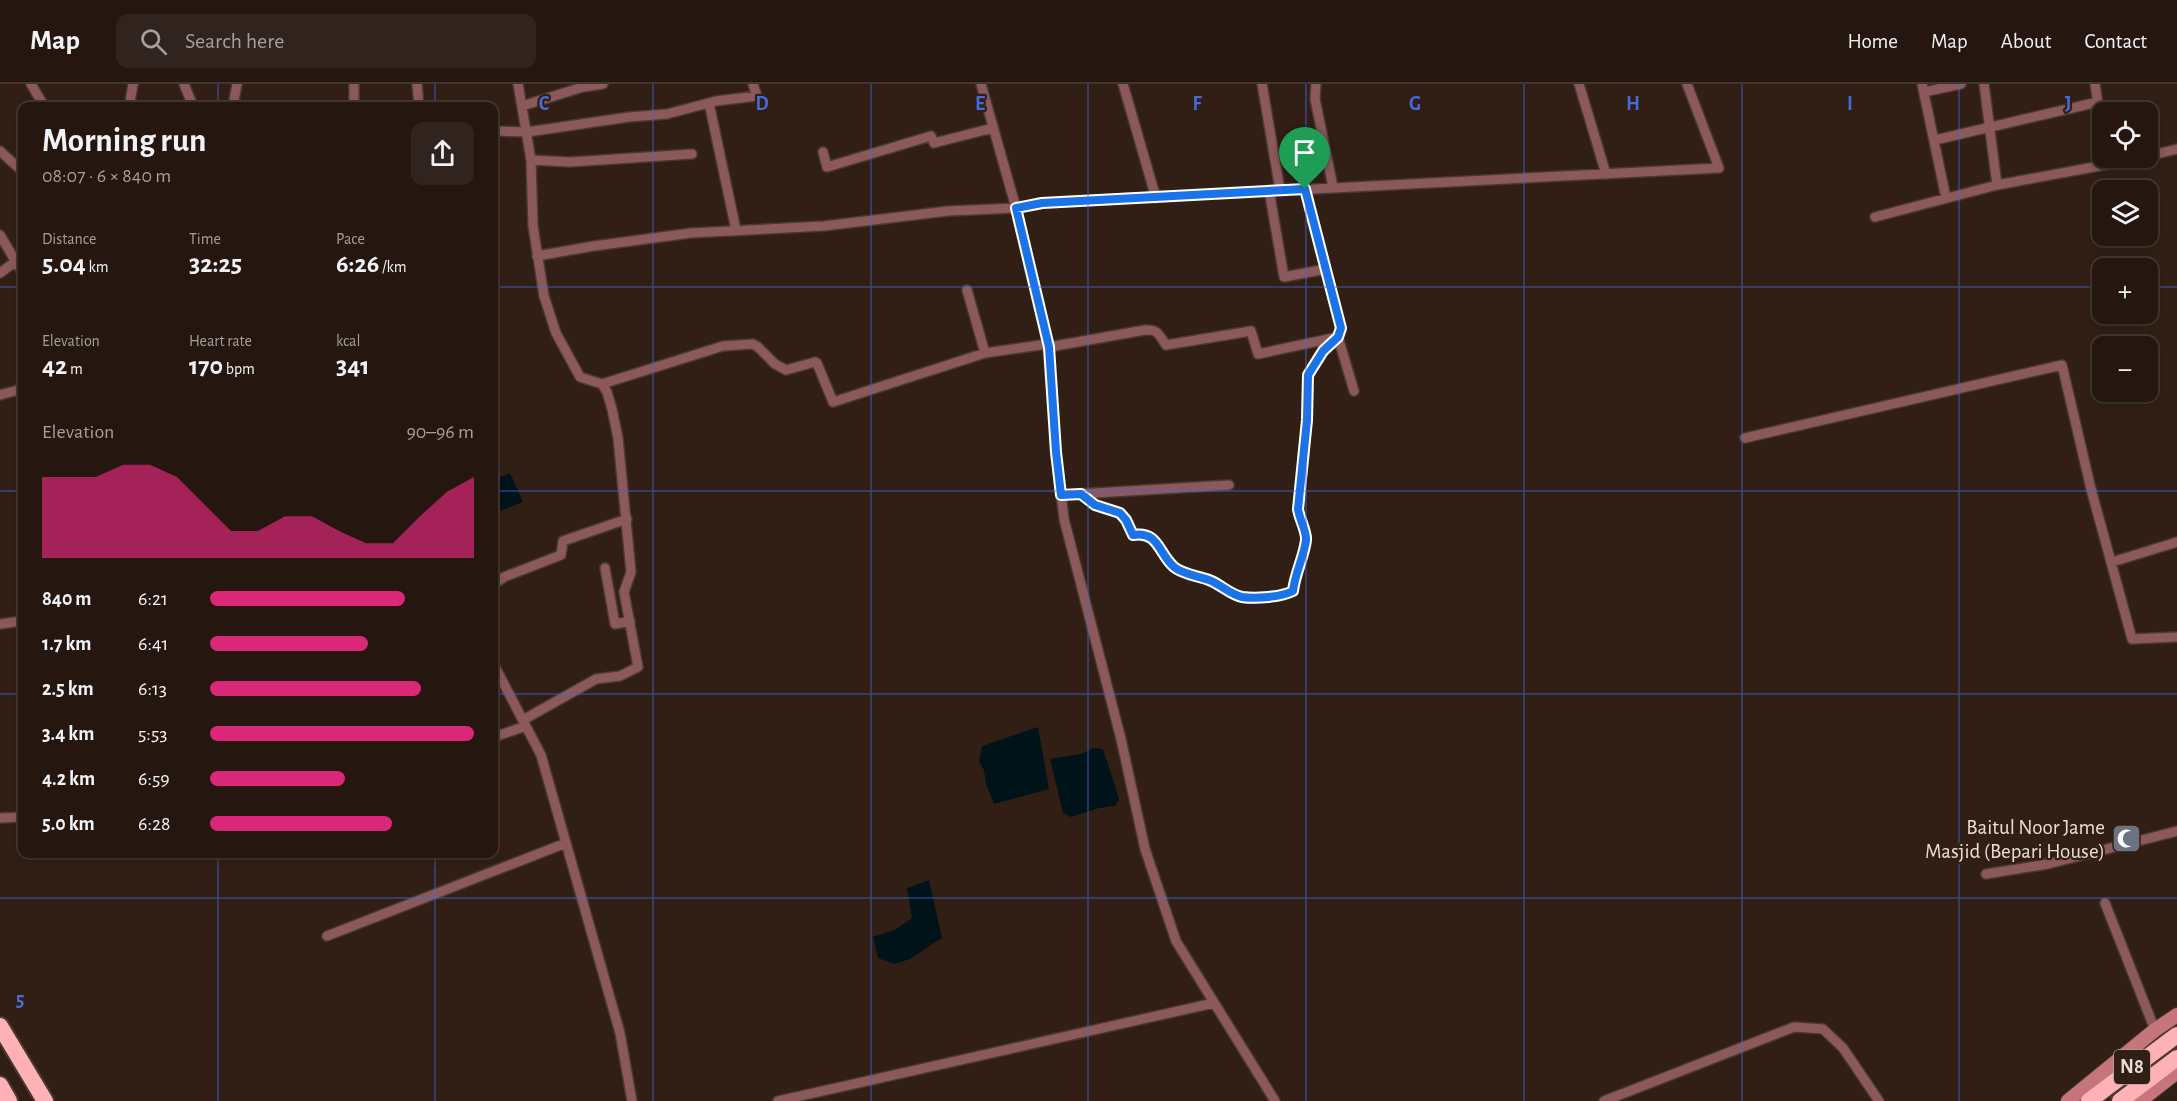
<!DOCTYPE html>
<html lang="en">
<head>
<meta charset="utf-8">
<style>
	:root { --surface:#251710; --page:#31241e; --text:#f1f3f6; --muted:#a39f9f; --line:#423630; --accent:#db2777 }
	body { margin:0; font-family:"Alegreya Sans",sans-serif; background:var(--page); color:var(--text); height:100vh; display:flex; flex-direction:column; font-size:22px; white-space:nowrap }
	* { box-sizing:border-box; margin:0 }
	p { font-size:20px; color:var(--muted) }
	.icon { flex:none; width:33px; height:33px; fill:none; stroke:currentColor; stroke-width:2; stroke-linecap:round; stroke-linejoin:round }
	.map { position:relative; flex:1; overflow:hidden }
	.panel { position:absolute; left:18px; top:18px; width:480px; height:756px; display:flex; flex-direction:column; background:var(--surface); border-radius:12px; box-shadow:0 3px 9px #0003,0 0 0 2px var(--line) }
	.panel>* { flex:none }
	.buttons { position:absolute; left:2092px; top:18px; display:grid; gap:12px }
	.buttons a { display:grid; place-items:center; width:66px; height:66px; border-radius:12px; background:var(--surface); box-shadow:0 3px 9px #0003,0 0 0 2px var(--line); font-size:30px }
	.pin { position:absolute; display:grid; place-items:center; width:51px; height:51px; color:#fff; margin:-62px -26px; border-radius:50% 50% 50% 0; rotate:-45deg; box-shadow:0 0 6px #0007 }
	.pin .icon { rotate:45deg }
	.round { display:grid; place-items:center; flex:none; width:63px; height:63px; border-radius:12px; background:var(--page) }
	.overview { display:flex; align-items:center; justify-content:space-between; height:102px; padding:0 24px }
	h1 { font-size:33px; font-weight:600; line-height:45px }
	.metrics { display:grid; grid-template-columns:repeat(3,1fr); gap:9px; height:102px; padding:6px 24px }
	.metrics div { display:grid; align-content:center }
	.metrics b { font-size:26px; font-weight:600 }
	.metrics small { font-size:16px; font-weight:400 }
	.metrics p { font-size:16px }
	.chart { height:168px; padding:12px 24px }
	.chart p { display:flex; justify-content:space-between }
	.chart svg { width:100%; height:108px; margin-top:6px; fill:var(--accent); opacity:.7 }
	ul { padding:0 24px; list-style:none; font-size:20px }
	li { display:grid; grid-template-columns:96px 72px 1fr; align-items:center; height:45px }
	li i { height:15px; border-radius:8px; background:var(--accent) }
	header { display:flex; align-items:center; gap:36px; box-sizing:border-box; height:84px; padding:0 30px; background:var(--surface); border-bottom:2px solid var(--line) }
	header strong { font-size:28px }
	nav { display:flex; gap:33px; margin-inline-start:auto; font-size:21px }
	.search { width:420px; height:54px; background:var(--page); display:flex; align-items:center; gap:15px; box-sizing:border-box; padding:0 21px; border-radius:12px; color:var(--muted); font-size:22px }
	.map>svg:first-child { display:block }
	.water { fill:#001319 }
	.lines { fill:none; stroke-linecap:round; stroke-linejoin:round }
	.street-casing { stroke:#4b3930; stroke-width:12 }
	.secondary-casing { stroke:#4b3930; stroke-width:16 }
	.highway-casing { stroke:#4b3930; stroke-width:20 }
	.street { stroke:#8b595c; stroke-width:9 }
	.secondary { stroke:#c6757b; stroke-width:14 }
	.highway { stroke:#ffb2b6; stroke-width:16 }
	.route-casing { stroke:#fff; stroke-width:12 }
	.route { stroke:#1a73e8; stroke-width:8 }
	.grid { fill:none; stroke:#466ad8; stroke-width:1.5; stroke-opacity:0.55 }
	.labels { text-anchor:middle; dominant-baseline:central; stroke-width:4.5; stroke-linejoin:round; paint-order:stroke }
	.shield { fill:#311f15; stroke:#b2a39c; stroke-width:1.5 }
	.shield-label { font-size:20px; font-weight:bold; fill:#e9dcd6 }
	.poi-label { font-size:21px; fill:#e9dcd6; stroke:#311f15; text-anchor:end }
	.grid-label { font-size:20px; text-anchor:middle; font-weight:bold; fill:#466ad8; stroke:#311f15; stroke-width:4.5; stroke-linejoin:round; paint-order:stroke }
</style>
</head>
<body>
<header>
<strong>Map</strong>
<div class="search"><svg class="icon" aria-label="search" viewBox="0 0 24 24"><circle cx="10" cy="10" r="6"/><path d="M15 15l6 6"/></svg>Search here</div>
<nav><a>Home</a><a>Map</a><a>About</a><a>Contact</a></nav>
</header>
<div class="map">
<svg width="2177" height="1017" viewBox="0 0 2177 1017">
	<rect width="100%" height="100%" fill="#311f15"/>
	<path class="water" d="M510,389l13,29 -29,11v-33z
		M1038,643l11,62 -55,15 -8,-20 -2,-14 -5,-8 3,-16z
		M1094,664l9,1 16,50 -4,7 -16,2 -28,9 -8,-4 -13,-54 31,-5z
		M929,796l13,58 -32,21 -16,5 -16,-6 -5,-21 22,-7 17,-12 -5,-30z"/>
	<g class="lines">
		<defs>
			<path id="street" d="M31,0l13,22
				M133,0l-3,18 4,4
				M184,0l9,22
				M417,0l2,22
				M518,0l13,76 2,66 11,70 12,37 24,44 22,7 5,8 5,17 6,29 13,134 -7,20 14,75 -18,9 -24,3 -73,41
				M981,0l35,124 32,136 8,108 8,67 57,220 24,110 31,92 99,160
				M1123,0l33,114
				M1262,0l18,106
				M1316,0l-1,15 18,88
				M1579,0l27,90
				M1922,0l24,114
				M1984,0l13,101
				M2095,0l8,54
				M1924,8l37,-8
				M709,19l27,127
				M233,22l4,-22
				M354,22v-22
				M522,22l61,-19 20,-3
				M494,47l33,1 102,-15 38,-3 49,-13 41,-5 -4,-12
				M1935,56l163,-38
				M0,67l22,20
				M823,68l4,15 104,-31 3,7 59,-15
				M2148,72l29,-7
				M531,76l39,2 122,-8
				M1269,106l15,87 42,-8
				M1875,133l122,-32 145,-27
				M0,151l22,37
				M537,172l57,-10 97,-13 133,-7 124,-15 68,-3 26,-5 677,-35 -32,-84
				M0,189l15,-11
				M967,206l18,63
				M1049,263l96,-17c13,-1 14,5 21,15l85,-14 7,23 80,-17 3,-8 -36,-140
				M602,300l121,-38 30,-2 5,3 17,17 11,6 29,-8 2,1 16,39 152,-49 63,-9
				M0,311l18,-5 4,-4
				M1745,354l317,-73 29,124 41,150 45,-2
				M1081,410l14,11 25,8 7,7 6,15c26,-5 25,18 41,31 8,8 24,10 35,14 11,4 22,15 33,17 14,2 39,0 51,-6 2,-18 11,-33 13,-51 1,-8 -7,-22 -8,-31l9,-89 1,-45 15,-24 15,-14 16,54
				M1061,411l168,-10
				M2112,478l65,-20
				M605,484l10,56 15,-3
				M494,500l10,-7 57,-22 2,-14 64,-22
				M0,540l22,-3
				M494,581l47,90 79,278 12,68
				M494,653l32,-11
				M0,734l22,-1
				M1986,790l62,-10 129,-33
				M2105,819l50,127
				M327,852l239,-93
				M778,1017l436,-98
				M1604,1017l190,-74 29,2 20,19 36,53"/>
			<path id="secondary" d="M2068,1017l87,-71 22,-15
				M2140,1017l37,-29"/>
			<path id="highway" d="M0,942l45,75
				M0,1001l9,16
				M2089,1017l88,-66
				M2120,1017l57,-43"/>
		</defs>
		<use href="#street" class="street-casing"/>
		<use href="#secondary" class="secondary-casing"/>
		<use href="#highway" class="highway-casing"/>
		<use href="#street" class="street"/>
		<use href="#secondary" class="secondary"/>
		<use href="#highway" class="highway"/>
	</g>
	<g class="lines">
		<defs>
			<path id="route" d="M1305,105l36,139 -3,9 -15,14 -15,24 -1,45 -9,89c1,9 9,23 8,31 -2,17 -11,33 -13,51 -12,6 -37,8 -51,6 -11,-2 -22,-13 -33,-17 -11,-4 -27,-6 -35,-13 -16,-14 -15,-36 -41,-32l-7,-15 -6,-7 -25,-8 -14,-11 -20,1 -5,-43 -7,-105 -33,-139 26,-5z"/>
		</defs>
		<use href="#route" class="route-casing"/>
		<use href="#route" class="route"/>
	</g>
	<path class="grid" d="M218,0v22M435,0v22M653,0v1017M871,0v1017M1088,0v1017M1306,0v1017M1524,0v1017M1742,0v1017M1959,0v1017M0,203h22M494,203h1609M2148,203h29M0,407h22M494,407h1683M0,610h22M494,610h1683M218,770v247M435,770v247M0,814h2177"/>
	<defs>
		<symbol id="mosque-square" viewBox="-11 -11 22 22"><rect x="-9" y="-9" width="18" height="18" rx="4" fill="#6b7280" stroke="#311f15"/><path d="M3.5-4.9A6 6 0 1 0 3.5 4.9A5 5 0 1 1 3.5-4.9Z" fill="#fff"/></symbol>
	</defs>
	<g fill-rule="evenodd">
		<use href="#mosque-square" x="2110" y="738" width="33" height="33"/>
	</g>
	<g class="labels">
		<rect class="shield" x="2114" y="966" width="36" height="34" rx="4.5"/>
		<g class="shield-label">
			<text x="2132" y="983">N8</text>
		</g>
		<g class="poi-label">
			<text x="2105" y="743">Baitul Noor Jame<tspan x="2105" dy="24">Masjid (Bepari House)</tspan></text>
		</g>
	</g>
	<g class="grid-label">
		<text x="544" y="26">C</text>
		<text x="762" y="26">D</text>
		<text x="980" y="26">E</text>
		<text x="1197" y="26">F</text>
		<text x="1415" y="26">G</text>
		<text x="1633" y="26">H</text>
		<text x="1850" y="26">I</text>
		<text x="2068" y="26">J</text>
		<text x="20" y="922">5</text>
	</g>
</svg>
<div class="buttons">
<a><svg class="icon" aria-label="locate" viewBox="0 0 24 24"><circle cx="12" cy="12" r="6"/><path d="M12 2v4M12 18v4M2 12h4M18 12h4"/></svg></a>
<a><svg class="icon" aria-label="layers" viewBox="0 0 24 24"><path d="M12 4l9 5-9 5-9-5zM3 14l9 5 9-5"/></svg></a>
<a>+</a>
<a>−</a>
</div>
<div class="pin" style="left:1305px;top:105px;background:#1e9e55"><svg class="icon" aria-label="arrive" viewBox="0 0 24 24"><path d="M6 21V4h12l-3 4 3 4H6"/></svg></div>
<section class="panel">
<div class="overview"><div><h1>Morning run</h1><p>08:07 · 6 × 840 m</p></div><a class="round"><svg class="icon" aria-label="share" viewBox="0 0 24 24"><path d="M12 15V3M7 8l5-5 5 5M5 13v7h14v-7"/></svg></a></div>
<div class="metrics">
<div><p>Distance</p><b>5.04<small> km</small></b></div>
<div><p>Time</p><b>32:25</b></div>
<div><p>Pace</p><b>6:26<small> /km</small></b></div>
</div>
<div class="metrics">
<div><p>Elevation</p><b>42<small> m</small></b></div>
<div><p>Heart rate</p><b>170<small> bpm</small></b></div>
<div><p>kcal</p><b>341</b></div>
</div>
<div class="chart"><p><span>Elevation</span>90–96 m</p>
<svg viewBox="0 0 160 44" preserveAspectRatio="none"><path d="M0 44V11L10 11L20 11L30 6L40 6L50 11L60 22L70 33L80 33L90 27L100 27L110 33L120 38L130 38L140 27L150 17L160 11V44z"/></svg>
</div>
<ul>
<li><b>840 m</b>6:21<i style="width:74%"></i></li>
<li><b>1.7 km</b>6:41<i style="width:60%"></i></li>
<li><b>2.5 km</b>6:13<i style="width:80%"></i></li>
<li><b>3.4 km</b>5:53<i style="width:100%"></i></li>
<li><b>4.2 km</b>6:59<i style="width:51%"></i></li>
<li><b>5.0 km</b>6:28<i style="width:69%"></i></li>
</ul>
</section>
</div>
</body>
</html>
